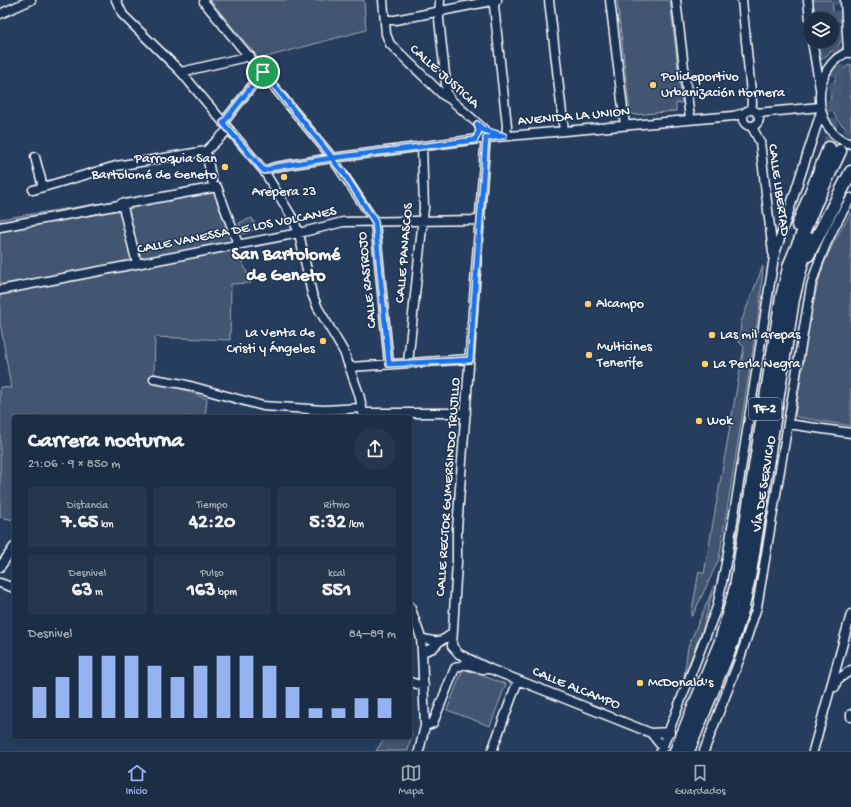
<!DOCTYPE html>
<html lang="es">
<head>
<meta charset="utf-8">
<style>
	:root { --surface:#1c2e46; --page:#25364d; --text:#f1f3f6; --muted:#a0a8b3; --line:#3a4a5f; --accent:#95b2f1 }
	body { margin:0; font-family:"Gochi Hand",sans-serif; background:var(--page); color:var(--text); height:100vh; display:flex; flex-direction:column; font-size:15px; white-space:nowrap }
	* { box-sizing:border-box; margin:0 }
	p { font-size:13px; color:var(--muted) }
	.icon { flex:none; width:22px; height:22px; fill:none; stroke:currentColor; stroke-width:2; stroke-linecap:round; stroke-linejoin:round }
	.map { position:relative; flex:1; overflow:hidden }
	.side { position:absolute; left:12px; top:415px; width:400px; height:324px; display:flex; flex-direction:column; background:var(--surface); border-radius:4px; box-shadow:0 2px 6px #0003,0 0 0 1px var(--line) }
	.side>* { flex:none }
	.tools { position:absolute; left:803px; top:12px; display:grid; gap:8px }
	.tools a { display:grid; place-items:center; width:36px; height:36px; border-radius:50%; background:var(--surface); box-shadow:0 2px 6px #0003,0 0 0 1px var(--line); font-size:20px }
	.pin { position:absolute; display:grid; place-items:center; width:34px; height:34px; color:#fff; margin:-17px; border:2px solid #fff; border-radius:50%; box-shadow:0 1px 4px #0007 }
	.round { display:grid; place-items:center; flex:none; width:42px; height:42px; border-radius:21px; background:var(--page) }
	.summary { display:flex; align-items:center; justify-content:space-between; height:68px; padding:0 16px }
	h1 { font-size:22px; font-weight:800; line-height:30px }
	.metrics { display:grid; grid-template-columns:repeat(3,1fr); gap:6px; height:68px; padding:4px 16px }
	.metrics div { display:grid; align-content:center; border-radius:4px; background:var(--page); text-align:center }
	.metrics b { font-size:20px; font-weight:800 }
	.metrics small { font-size:11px; font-weight:400 }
	.metrics p { font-size:11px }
	.chart { height:112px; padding:8px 16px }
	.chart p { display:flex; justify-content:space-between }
	.chart svg { width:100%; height:72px; margin-top:4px; stroke:var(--accent); stroke-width:6 }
	.tab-bar { display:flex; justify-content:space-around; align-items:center; height:56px; border-top:1px solid var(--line); background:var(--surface); font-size:11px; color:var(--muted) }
	.tab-bar a { display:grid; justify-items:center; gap:2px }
	.tab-bar .active { color:var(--accent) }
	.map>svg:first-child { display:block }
	.green { fill:#425672; stroke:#a0aab8 }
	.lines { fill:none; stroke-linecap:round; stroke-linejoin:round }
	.highway-tunnel { stroke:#475a76; stroke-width:12; stroke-dasharray:12 6; stroke-linecap:butt }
	.minor-casing { stroke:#fff; stroke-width:11 }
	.highway-casing { stroke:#fff; stroke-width:15 }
	.minor { stroke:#1d3557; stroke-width:8 }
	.highway { stroke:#1d3557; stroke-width:12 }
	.route-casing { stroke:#fff; stroke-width:8 }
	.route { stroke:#1a73e8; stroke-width:5 }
	.poi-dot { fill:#ffd166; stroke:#1d3557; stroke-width:1.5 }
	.labels { text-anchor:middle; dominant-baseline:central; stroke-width:3; stroke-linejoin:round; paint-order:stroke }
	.shield { fill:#1d3557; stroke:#bbc2cd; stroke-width:1 }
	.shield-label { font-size:13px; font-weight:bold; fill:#fff }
	.street-label { font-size:14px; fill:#fff; stroke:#1d3557 }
	.poi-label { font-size:14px; fill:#fff; stroke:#1d3557; text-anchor:start }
	.district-label { font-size:18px; font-weight:bold; fill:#fff; stroke:#1d3557 }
</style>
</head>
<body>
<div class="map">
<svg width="851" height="751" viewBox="0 0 851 751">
	<rect width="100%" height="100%" fill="#263d5e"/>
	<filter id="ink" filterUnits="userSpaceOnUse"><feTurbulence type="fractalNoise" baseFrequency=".025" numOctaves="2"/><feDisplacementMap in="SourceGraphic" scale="8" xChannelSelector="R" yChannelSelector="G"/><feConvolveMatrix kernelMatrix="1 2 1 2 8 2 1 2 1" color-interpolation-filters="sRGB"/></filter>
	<g filter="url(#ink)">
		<path class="green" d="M210,0h154l2,30 -107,29z
			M617,0h53l12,103h-6v8l-43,4 -3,-3z
			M813,0h19l4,39h6l-4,7 -17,14 -3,-19h14v-22h-17z
			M851,64v68c-7,-5 -14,-10 -17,-19 -8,-17 -1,-41 17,-49z
			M212,186l39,97 -20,1 -1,56 -75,-3 -1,41 53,21 -2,18h-191v103l-14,-3v-130l11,1 -11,-66v-103z
			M851,213v213l-54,-9 -2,-2c8,-46 13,-104 28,-148 7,-19 17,-37 28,-54z
			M252,218l5,11 -14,5 -4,-11z
			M763,266l-3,40 -41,253 -26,56 -2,1 8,-45 5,3 40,-227 -5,-5 2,-20z
			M714,586l-11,42 -19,48 4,-29z
			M463,669l43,15 -16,42 -43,-16z
			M410,731l2,1 -4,19h-32l9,-14h25z"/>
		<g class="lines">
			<path class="highway-tunnel" d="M829,148l11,-105 -2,-43
				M840,151l11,-21"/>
			<defs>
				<path id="minor" d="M116,0l7,15 58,57 83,99 28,46 7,16 13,61 6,14 26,44 15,42 5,23
					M383,0l3,34 4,10 53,51 7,4 35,31 1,4 -29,395v33l-5,84 7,8 31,15 161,64 19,-1
					M440,0l-1,19 8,74 3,6
					M496,0l-2,6 13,120 -1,10
					M549,0l15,131
					M610,0l15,125
					M676,0l14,119
					M742,0l10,103 -1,7
					M808,0l2,20
					M204,2l127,154 44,66 14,142
					M0,14l31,-14
					M385,20h10l102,-20
					M812,41l8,47
					M851,51c-42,13 -41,81 0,93
					M181,72l69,-16
					M743 118a8 8 0 1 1 16 0a8 8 0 1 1-16 0Z
					M757,113l63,-6
					M223,123l40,-51
					M752,127l8,15 13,111
					M206,151l6,30
					M35,157l8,30
					M264,171l11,-4 57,-9 154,-20 247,-22 12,-3
					M33,190l83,-24 90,-15 23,-22
					M122,203l15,61
					M0,227l217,-40 21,57
					M0,290l299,-57 44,-11 138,-2
					M408,363l16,-155 -2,-62
					M350,367l120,-8
					M154,379l29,5 80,22 61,4 38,-2
					M363,413h103
					M788,424l63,9
					M0,567l14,-20
					M0,583l14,5
					M410,606l11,32 1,14 3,74 -6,25
					M421,638c14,4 20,6 31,-5
					M422,652l11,-4 6,-6
					M410,682l14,4
					M835,687l2,-7 14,-10
					M851,714v3
					M425,726l8,-3 22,-55 10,-4 17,5h7
					M651,733l12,15
					M492,751l26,-71
					M661,751l56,-144 11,-54 46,-296 47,-145
					M704,751l36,-93 17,-51 54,-321c9,-32 22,-60 40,-88
					M813,751l38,-137"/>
				<path id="highway" d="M847,0l3,51
					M798,225l31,-77
					M808,255l43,-83
					M676,751l45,-110 15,-54 46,-290 8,-33 25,-60 25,-53
					M688,751l44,-108 11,-36 8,-40 42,-268 15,-61"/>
			</defs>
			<use href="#minor" class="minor-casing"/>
			<use href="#highway" class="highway-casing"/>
			<use href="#minor" class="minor"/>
			<use href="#highway" class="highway"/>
		</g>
	</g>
	<g class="lines" filter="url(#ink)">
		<defs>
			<path id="route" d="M263,72l68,84c3,6 7,11 12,16l32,50 14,142 81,-4 16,-222 18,-2 -20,-6 -7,-6 2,7 -4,9 -143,18 -57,9 -11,4 -41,-48 40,-51"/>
		</defs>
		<use href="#route" class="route-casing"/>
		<use href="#route" class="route"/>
	</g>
	<g class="poi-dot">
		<circle cx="653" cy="85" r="4"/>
		<circle cx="225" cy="167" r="4"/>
		<circle cx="284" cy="177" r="4"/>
		<circle cx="588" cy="304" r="4"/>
		<circle cx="712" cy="335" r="4"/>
		<circle cx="323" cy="341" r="4"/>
		<circle cx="589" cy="355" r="4"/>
		<circle cx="705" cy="364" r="4"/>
		<circle cx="699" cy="421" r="4"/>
		<circle cx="640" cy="683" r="4"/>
	</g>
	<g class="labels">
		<rect class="shield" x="749" y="398" width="32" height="22" rx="3"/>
		<g class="shield-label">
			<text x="765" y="409">TF-2</text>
		</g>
		<g class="street-label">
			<text transform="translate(444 77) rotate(42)">CALLE JUSTICIA</text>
			<text transform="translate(574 117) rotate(-5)">AVENIDA LA UNION</text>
			<text transform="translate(778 190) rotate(82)">CALLE LIBERTAD</text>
			<text transform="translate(237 231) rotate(-11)">CALLE VANESSA DE LOS VOLCANES</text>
			<text transform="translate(405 253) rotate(-85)">CALLE PANASCOS</text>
			<text transform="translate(368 280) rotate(-96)">CALLE RASTROJO</text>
			<text transform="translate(765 484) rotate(-81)">VÍA DE SERVICIO</text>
			<text transform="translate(449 487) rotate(-86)">CALLE RECTOR GUMERSINDO TRUJILLO</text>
			<text transform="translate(576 689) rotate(22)">CALLE ALCAMPO</text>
		</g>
		<g class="poi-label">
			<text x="661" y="77">Polideportivo<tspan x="661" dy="16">Urbanización Hornera</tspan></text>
			<text x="217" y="159" text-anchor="end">Parroquia San<tspan x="217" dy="16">Bartolomé de Geneto</tspan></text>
			<text x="284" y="192" text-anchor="middle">Arepera 23</text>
			<text x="596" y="304">Alcampo</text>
			<text x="315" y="333" text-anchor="end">La Venta de<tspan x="315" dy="16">Cristi y Ángeles</tspan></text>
			<text x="720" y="335">Las mil arepas</text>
			<text x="597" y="347">Multicines<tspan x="597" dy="16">Tenerife</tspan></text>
			<text x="713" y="364">La Perla Negra</text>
			<text x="707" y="421">Wok</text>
			<text x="648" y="683">McDonald's</text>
		</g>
		<g class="district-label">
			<text x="286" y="255">San Bartolomé<tspan x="286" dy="21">de Geneto</tspan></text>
		</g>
	</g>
</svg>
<div class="tools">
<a><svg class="icon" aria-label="layers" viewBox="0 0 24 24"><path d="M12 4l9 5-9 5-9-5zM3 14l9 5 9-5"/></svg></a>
</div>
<div class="pin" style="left:263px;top:72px;background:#1e9e55"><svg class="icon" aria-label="arrive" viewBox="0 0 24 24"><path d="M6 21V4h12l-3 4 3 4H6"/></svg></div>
<section class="side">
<div class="summary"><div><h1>Carrera nocturna</h1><p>21:06 · 9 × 850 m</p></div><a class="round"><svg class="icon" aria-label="share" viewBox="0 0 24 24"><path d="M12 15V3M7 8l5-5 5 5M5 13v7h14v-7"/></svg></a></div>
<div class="metrics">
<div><p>Distancia</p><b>7.65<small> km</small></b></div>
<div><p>Tiempo</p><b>42:20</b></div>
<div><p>Ritmo</p><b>5:32<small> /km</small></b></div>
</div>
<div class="metrics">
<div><p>Desnivel</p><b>63<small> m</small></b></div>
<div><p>Pulso</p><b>163<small> bpm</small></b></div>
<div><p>kcal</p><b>551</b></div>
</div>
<div class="chart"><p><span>Desnivel</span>84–89 m</p>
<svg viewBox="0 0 160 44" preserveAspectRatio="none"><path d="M5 44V25M15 44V19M25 44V6M35 44V6M45 44V6M55 44V12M65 44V19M75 44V12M85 44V6M95 44V6M105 44V12M115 44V25M125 44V38M135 44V38M145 44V32M155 44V32"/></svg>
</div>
</section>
</div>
<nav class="tab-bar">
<a class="active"><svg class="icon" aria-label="home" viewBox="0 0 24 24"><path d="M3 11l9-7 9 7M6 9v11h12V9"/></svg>Inicio</a>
<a><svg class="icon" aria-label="map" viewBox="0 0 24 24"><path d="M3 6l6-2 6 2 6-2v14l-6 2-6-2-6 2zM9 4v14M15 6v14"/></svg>Mapa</a>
<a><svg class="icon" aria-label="saved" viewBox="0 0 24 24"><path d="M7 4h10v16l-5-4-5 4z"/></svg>Guardados</a>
</nav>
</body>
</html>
